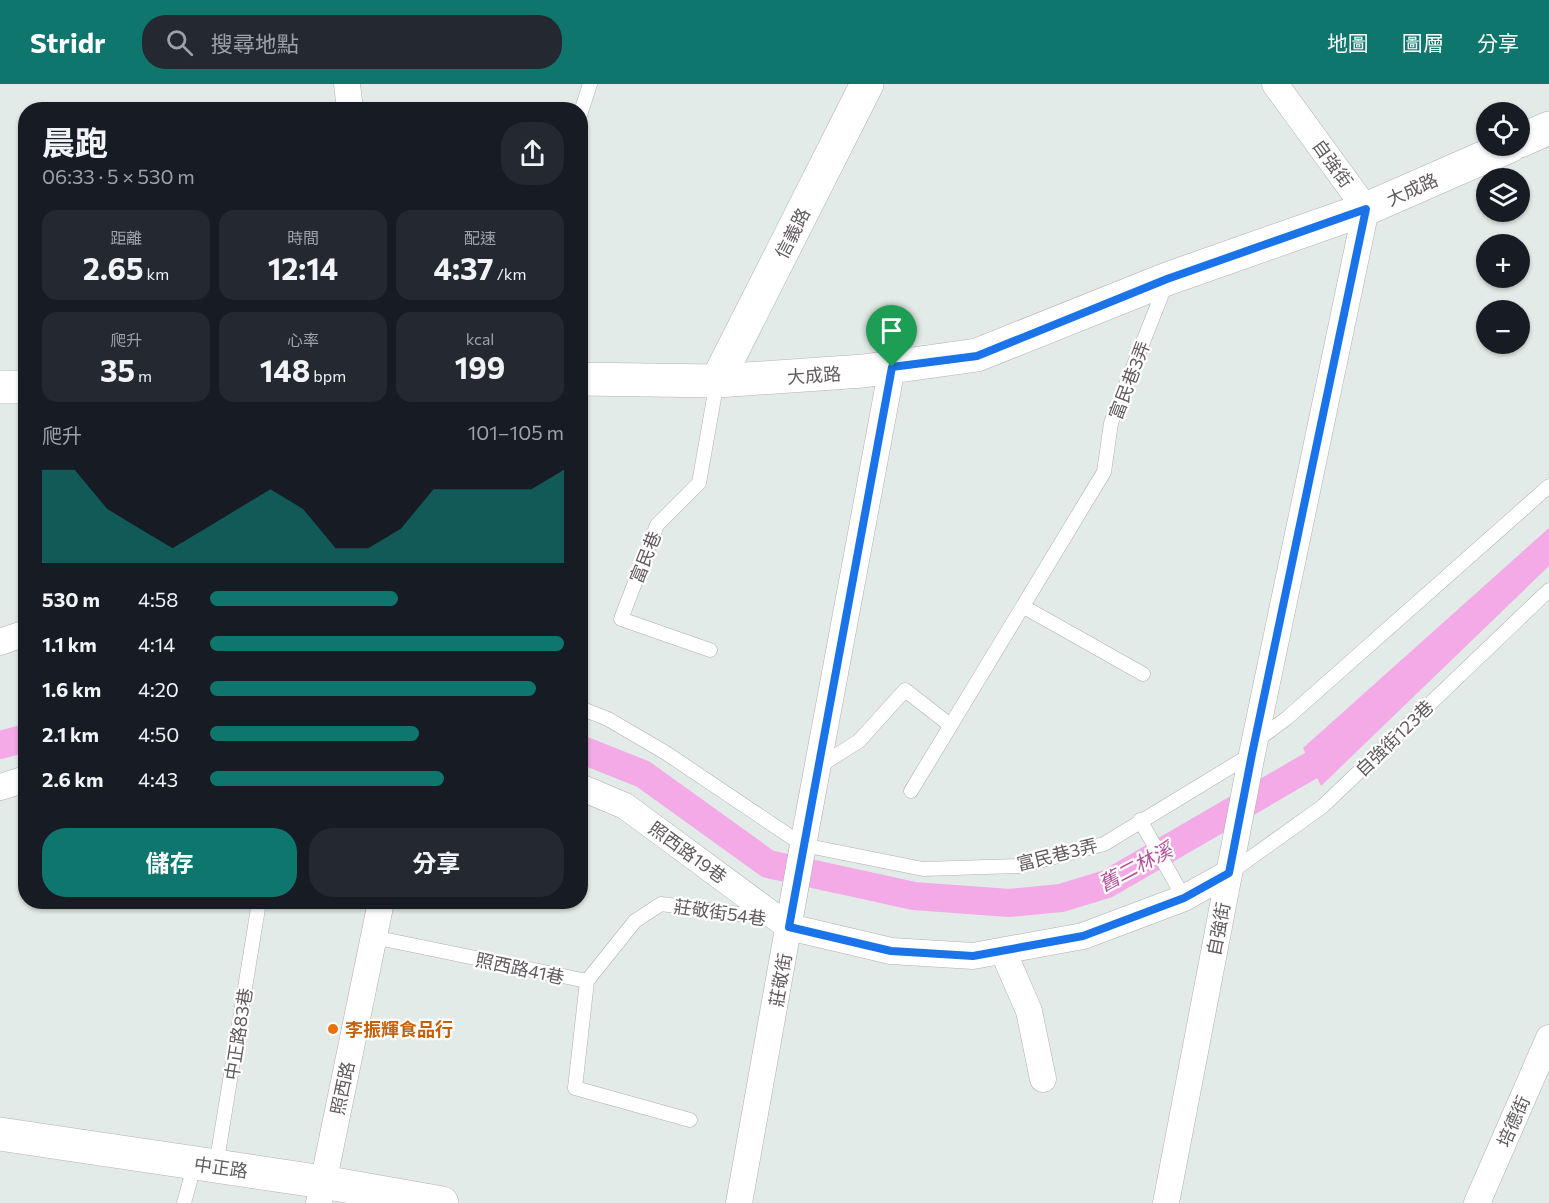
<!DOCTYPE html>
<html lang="zh-TW">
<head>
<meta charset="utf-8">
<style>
	:root { --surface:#171b24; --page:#242831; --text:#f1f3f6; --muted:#9ea1a6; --accent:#0f766e }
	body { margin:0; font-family:Commissioner,"Noto Sans TC",sans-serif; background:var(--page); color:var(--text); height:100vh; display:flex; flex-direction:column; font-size:22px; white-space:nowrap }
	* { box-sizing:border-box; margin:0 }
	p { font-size:20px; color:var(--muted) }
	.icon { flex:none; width:33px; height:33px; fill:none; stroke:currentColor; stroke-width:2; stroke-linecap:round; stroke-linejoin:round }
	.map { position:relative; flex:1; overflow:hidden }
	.panel { position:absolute; left:18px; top:18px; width:570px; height:807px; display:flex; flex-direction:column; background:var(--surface); border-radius:24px; box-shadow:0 2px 4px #0004 }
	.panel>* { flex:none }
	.controls { position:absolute; left:1476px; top:18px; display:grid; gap:12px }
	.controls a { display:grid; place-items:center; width:54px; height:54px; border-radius:50%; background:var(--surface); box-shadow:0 2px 4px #0004; font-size:30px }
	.pin { position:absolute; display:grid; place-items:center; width:51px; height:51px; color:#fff; margin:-62px -26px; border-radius:50% 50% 50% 0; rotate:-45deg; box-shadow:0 0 6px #0007 }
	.pin .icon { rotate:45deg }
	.round { display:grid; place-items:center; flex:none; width:63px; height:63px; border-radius:24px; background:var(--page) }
	.overview { display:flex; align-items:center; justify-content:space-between; height:102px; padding:0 24px }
	h1 { font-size:33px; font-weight:700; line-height:45px }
	.stats { display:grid; grid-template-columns:repeat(3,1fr); gap:9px; height:102px; padding:6px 24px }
	.stats div { display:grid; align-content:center; border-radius:15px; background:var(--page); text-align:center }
	.stats b { font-size:30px; font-weight:700 }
	.stats small { font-size:16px; font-weight:400 }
	.stats p { font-size:16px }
	.chart { height:168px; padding:12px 24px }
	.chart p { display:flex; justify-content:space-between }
	.chart svg { width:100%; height:108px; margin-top:6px; fill:var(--accent); opacity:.7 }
	.cta { display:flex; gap:12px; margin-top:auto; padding:12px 24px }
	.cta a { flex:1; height:69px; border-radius:24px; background:var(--accent); color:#fff; font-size:24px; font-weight:700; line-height:69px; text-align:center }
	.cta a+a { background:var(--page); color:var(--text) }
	ul { padding:0 24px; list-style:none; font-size:20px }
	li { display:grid; grid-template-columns:96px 72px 1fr; align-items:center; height:45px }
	li i { height:15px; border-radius:8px; background:var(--accent) }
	header { display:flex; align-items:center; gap:36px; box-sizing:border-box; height:84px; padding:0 30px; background:var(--accent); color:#fff }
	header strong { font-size:28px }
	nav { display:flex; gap:33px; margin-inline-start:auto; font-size:21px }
	.search { width:420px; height:54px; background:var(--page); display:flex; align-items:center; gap:15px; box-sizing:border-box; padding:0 21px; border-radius:24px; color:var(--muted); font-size:22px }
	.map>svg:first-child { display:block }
	.water { fill:#f3aae6 }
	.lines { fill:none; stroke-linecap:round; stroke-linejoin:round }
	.canal { stroke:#f3aae6; stroke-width:28 }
	.lane-casing { stroke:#b3adb1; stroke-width:15 }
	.street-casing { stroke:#b3adb1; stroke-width:27 }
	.secondary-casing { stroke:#b6afb3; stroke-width:34 }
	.lane { stroke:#fff; stroke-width:14 }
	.street { stroke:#fff; stroke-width:26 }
	.secondary { stroke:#fff; stroke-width:33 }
	.route-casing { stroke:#fff; stroke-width:12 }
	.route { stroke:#1a73e8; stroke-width:8 }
	.food-dot { fill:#e8710a; stroke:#fff; stroke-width:2 }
	.labels { text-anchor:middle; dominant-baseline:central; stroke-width:4.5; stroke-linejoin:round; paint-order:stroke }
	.street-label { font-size:18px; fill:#615a5f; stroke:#fff }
	.food-label { font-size:18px; font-weight:bold; fill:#c56008; stroke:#fff; text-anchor:start }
	.water-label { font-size:20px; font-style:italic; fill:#b2519a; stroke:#fff }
</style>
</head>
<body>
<header>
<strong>Stridr</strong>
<div class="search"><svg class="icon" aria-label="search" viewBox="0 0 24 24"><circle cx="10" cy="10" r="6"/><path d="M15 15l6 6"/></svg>搜尋地點</div>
<nav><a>地圖</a><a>圖層</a><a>分享</a></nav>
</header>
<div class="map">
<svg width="1549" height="1119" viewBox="0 0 1549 1119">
	<rect width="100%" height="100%" fill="#e2ebe7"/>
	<path class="water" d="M1549,444v38l-228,220 -18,-38z"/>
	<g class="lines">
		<path class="canal" d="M0,661l26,-7
			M580,665l63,25 125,90 146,32 95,7 52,-5 46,-14 217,-126 17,-16"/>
		<defs>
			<path id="lane" d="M580,31l10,-31
				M1024,523l119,67
				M710,566l-89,-31 36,-94 42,-42 18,-102
				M580,624l28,11 58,34 137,92 120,24 97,-3 84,-22 148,-90
				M1256,657l31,-23 262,-232
				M818,683l41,-26 46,-51 45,35
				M911,707l193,-319 7,-49 55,-139
				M1140,736l44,78
				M1231,788l92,-66 226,-216
				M373,853l214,44 -12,107 115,32
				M587,897l48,-60 26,-17 108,14
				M216,1082l43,-264
				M184,1119l11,-40"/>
			<path id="street" d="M347,0l3,26
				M0,558l26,-9
				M0,703l26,-8
				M580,703l45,19 164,121 102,24 82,5 110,-20 101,-38 45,-25
				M1003,867l26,60 14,68
				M319,1119l62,-301
				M739,1119l64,-358 89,-478
				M1166,1119l86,-449 114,-545 -91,-125
				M1477,1119l72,-165"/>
			<path id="secondary" d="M1520,57l29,-13
				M580,295l137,2 146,-10 114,-16 190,-76 199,-70 144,-63
				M717,297l150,-297
				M0,303h26
				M0,1050l323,48 119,21"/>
		</defs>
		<use href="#lane" class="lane-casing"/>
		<use href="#street" class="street-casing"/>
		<use href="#secondary" class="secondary-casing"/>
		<use href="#lane" class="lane"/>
		<use href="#street" class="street"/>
		<use href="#secondary" class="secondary"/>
	</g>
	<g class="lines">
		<defs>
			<path id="route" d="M1366,125l-114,545 -23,119 -45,25 -101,38 -110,20 -82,-5 -102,-24 103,-560 85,-11 190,-77z"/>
		</defs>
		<use href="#route" class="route-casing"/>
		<use href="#route" class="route"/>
	</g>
	<circle class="food-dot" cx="333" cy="945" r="6"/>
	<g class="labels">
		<g class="street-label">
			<text transform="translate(1333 79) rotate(54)">自強街</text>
			<text transform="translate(1412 105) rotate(-24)">大成路</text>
			<text transform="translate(792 149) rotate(-63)">信義路</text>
			<text transform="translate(814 291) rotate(-4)">大成路</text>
			<text transform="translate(1129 296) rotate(-69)">富民巷3弄</text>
			<text transform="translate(645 473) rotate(-68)">富民巷</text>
			<text transform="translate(1394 654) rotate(-44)">自強街123巷</text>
			<text transform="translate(688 768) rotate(36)">照西路19巷</text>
			<text transform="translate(1057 770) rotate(-14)">富民巷3弄</text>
			<text transform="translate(720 828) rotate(8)">莊敬街54巷</text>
			<text transform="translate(1218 845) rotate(-79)">自強街</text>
			<text transform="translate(520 884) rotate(12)">照西路41巷</text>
			<text transform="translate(780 896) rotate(-80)">莊敬街</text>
			<text transform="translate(238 950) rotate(-81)">中正路83巷</text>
			<text transform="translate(342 1004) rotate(-78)">照西路</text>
			<text transform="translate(1513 1037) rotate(-66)">培德街</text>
			<text transform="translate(221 1083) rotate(8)">中正路</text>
		</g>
		<g class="food-label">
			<text x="345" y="945">李振輝食品行</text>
		</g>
		<g class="water-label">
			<text transform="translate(1135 782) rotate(-28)">舊二林溪</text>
		</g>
	</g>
</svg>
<div class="controls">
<a><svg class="icon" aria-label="locate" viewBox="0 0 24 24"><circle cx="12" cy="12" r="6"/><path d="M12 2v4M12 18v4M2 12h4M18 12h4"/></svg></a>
<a><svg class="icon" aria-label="layers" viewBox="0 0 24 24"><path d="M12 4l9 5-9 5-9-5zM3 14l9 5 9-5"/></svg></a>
<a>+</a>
<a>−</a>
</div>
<div class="pin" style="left:892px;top:283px;background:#1e9e55"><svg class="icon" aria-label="arrive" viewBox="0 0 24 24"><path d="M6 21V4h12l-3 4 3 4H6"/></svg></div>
<section class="panel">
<div class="overview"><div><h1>晨跑</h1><p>06:33 · 5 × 530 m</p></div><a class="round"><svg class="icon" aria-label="share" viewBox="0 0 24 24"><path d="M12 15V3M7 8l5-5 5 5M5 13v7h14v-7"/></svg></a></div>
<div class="stats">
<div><p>距離</p><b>2.65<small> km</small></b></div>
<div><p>時間</p><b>12:14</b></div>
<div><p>配速</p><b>4:37<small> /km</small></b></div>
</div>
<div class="stats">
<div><p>爬升</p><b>35<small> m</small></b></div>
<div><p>心率</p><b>148<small> bpm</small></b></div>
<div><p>kcal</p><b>199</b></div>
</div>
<div class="chart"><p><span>爬升</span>101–105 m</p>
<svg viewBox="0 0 160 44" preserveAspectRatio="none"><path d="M0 44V6L10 6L20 22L30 30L40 38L50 30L60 22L70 14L80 22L90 38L100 38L110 30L120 14L130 14L140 14L150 14L160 6V44z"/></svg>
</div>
<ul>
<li><b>530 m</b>4:58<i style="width:53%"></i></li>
<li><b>1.1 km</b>4:14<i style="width:100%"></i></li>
<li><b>1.6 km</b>4:20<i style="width:92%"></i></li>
<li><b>2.1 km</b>4:50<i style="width:59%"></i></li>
<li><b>2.6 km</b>4:43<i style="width:66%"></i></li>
</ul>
<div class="cta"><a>儲存</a><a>分享</a></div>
</section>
</div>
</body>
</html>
